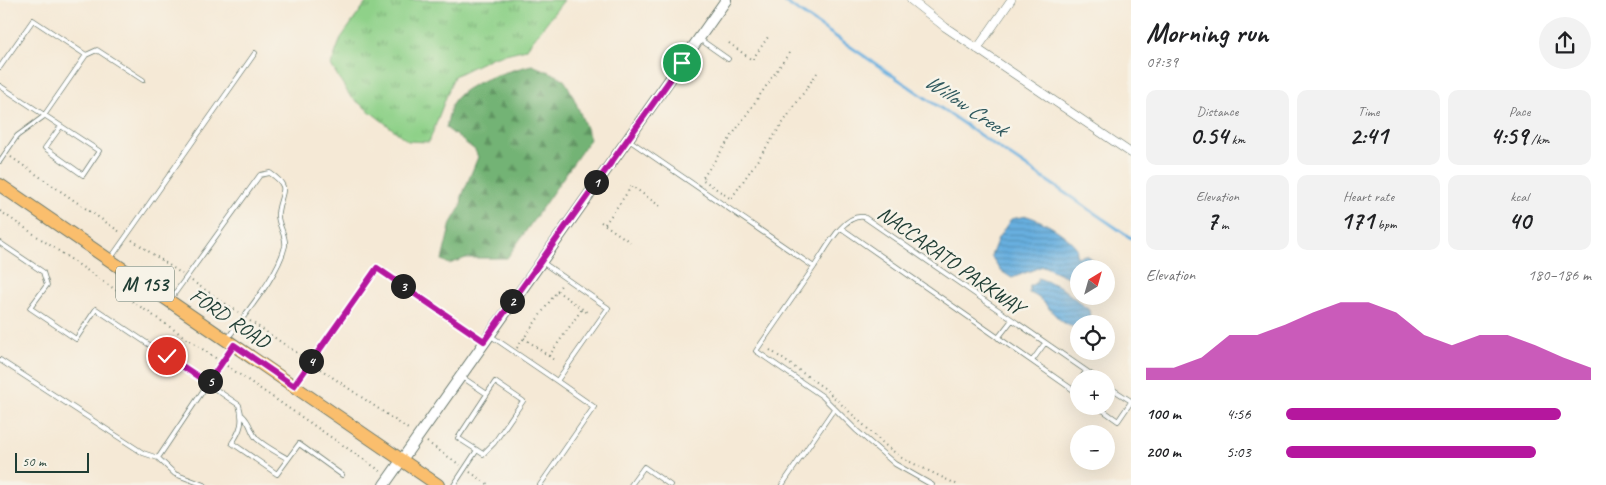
<!DOCTYPE html>
<html lang="en">
<head>
<meta charset="utf-8">
<style>
	:root { --surface:#fff; --page:#f2f2f2; --text:#202124; --muted:#757577; --accent:#b5179e }
	body { margin:0; font-family:Caveat,sans-serif; background:var(--page); color:var(--text); height:100vh; display:flex; flex-direction:column; font-size:19px; white-space:nowrap }
	* { box-sizing:border-box; margin:0 }
	p { font-size:16px; color:var(--muted) }
	.icon { flex:none; width:28px; height:28px; fill:none; stroke:currentColor; stroke-width:2; stroke-linecap:round; stroke-linejoin:round }
	.map { position:relative; flex:1; overflow:hidden }
	.details { display:flex; flex-direction:column; background:var(--surface); width:475px }
	.details>* { flex:none }
	.needle { width:32px; rotate:37deg }
	.buttons { position:absolute; left:1070px; top:260px; display:grid; gap:10px }
	.buttons a { display:grid; place-items:center; width:45px; height:45px; border-radius:50%; background:var(--surface); box-shadow:0 5px 20px #0002; font-size:25px }
	.scale { position:absolute; left:15px; bottom:12px; width:74px; box-sizing:border-box; padding-left:5px; border:2px solid #1f3d34; border-top:0; font-size:14px; line-height:18px; white-space:nowrap; color:#1f3d34; -webkit-text-stroke:4px #f7f3e8; paint-order:stroke }
	.pin { position:absolute; display:grid; place-items:center; width:42px; height:42px; color:#fff; margin:-21px; border:2px solid #fff; border-radius:50%; box-shadow:0 1px 5px #0007 }
	.km { position:absolute; width:25px; height:25px; margin:-12px; border-radius:50%; background:#222; color:#fff; font-size:14px; line-height:25px; text-align:center }
	.round { display:grid; place-items:center; flex:none; width:52px; height:52px; border-radius:26px; background:var(--page) }
	.summary { display:flex; align-items:center; justify-content:space-between; height:85px; padding:0 15px }
	h1 { font-size:28px; font-weight:600; line-height:38px }
	.figures { display:grid; grid-template-columns:repeat(3,1fr); gap:8px; height:85px; padding:5px 15px }
	.figures div { display:grid; align-content:center; border-radius:10px; background:var(--page); text-align:center }
	.figures b { font-size:25px; font-weight:600 }
	.figures small { font-size:14px; font-weight:400 }
	.figures p { font-size:14px }
	.chart { height:140px; padding:10px 15px }
	.chart p { display:flex; justify-content:space-between }
	.chart svg { width:100%; height:90px; margin-top:5px; fill:var(--accent); opacity:.7 }
	ul { padding:0 15px; list-style:none; font-size:16px }
	li { display:grid; grid-template-columns:80px 60px 1fr; align-items:center; height:38px }
	li i { height:12px; border-radius:6px; background:var(--accent) }
	main { display:flex; flex:1; min-height:0 }
	.map>svg:first-child { display:block }
	.grass { fill:url(#grass-tufts); stroke:#57875e }
	.forest { fill:url(#forest-firs); stroke:#497854 }
	.water { fill:url(#water-rules); stroke:#44768a }
	.lines { fill:none; stroke-linecap:round; stroke-linejoin:round }
	.stream { stroke:#68afdf; stroke-width:3 }
	.service-casing { stroke:#6a796d; stroke-width:5.5 }
	.minor-casing { stroke:#6a796d; stroke-width:9 }
	.tertiary-casing { stroke:#6a796d; stroke-width:12 }
	.primary-casing { stroke:#6a796d; stroke-width:14 }
	.path { stroke:#6a796d; stroke-width:2; stroke-dasharray:1 4; stroke-linecap:butt }
	.service { stroke:#fff; stroke-width:4 }
	.minor { stroke:#fff; stroke-width:8 }
	.tertiary { stroke:#fff; stroke-width:10 }
	.primary { stroke:#fabe6d; stroke-width:12 }
	.route-casing { stroke:#fff; stroke-width:10 }
	.route { stroke:#b5179e; stroke-width:6 }
	.labels { text-anchor:middle; dominant-baseline:central; stroke-width:5; stroke-linejoin:round; paint-order:stroke }
	.shield { fill:#f7f3e8; stroke:#60746a; stroke-width:1 }
	.shield-label { font-size:20px; font-weight:bold; fill:#1f3d34 }
	.street-label { font-size:21px; fill:#1f3d34; stroke:#f7f3e8 }
	.water-label { font-size:22px; font-style:italic; fill:#315a5f; stroke:#f7f3e8 }
</style>
</head>
<body>
<main>
<div class="map">
<svg width="1131" height="485" viewBox="0 0 1131 485">
	<defs>
		<pattern id="grass-tufts" width="24" height="20" patternUnits="userSpaceOnUse" patternTransform="scale(1.25)"><rect width="24" height="20" fill="#8fd189"/><path d="M3 7l-1-3M5 7V3M7 7l1-3M15 17l-1-3M17 17v-4M19 17l1-3" fill="none" stroke="#74ab71"/></pattern>
		<pattern id="forest-firs" width="22" height="20" patternUnits="userSpaceOnUse" patternTransform="scale(1.25)"><rect width="22" height="20" fill="#73b375"/><path d="M5 1l3.5 6h-7zM16 11l3.5 6h-7z" fill="#5e9361"/></pattern>
		<pattern id="water-rules" width="6" height="5" patternUnits="userSpaceOnUse" patternTransform="scale(1.25)"><rect width="6" height="5" fill="#68afdf"/><path d="M0 2.5h6" fill="none" stroke="#5590b6"/></pattern>
	</defs>
	<rect width="100%" height="100%" fill="#f7f3e8"/>
	<filter id="ink" filterUnits="userSpaceOnUse"><feTurbulence type="fractalNoise" baseFrequency=".02" numOctaves="2"/><feDisplacementMap in="SourceGraphic" scale="10" xChannelSelector="R" yChannelSelector="G"/><feConvolveMatrix kernelMatrix="1 2 1 2 8 2 1 2 1" color-interpolation-filters="sRGB"/></filter>
	<filter id="wash" filterUnits="userSpaceOnUse"><feTurbulence type="fractalNoise" baseFrequency=".0096" numOctaves="4" result="noise"/><feDisplacementMap in="SourceGraphic" scale="20" xChannelSelector="R" yChannelSelector="G"/><feGaussianBlur stdDeviation="1.12" result="paint"/><feColorMatrix in="noise" values="0 0 0 0 0 0 0 0 0 0 0 0 0 0 0 0 0 1.4 0 .05"/><feComposite in="paint" operator="in"/></filter>
	<g filter="url(#wash)">
		<rect width="100%" height="100%" fill="#f5e9d6"/>
		<path class="grass" d="M368,0h196l-38,49 -33,8 -39,19 -25,66 -21,-1 -58,-45 -19,-31 10,-27z"/>
		<path class="forest" d="M532,65c9,4 21,8 30,13 8,6 24,50 28,61l-83,119h-41l-17,6 -7,-4 9,-37 10,-17 1,-10 16,-39 -3,-7 -29,-22c2,-9 4,-23 10,-30 15,-17 55,-28 76,-33z"/>
		<path class="water" d="M1027,216c17,5 39,18 50,32l-1,9 10,-2 19,14h-26v13l-36,-16 -31,12 -11,-7 -10,-15 7,-18 13,-19z
			M1038,278l21,8 30,24 1,8 -6,6h-5v3c-22,2 -32,-30 -50,-34l1,-7 7,-4z"/>
		<g class="lines">
			<path class="stream" d="M782,0l349,238"/>
		</g>
	</g>
	<g filter="url(#ink)">
		<g class="lines">
			<defs>
				<path id="service" d="M701,40l27,19
					M86,55l11,-5 46,30
					M0,67l33,-47 53,35 -43,62 -26,19 -17,25
					M0,86l99,65 -16,24 -38,-27 16,-22
					M629,140l185,127c11,-16 29,-54 50,-50l234,162
					M841,228l238,166
					M0,243l43,29 4,13 -17,23 46,31 20,-30 143,96c5,16 2,25 -7,38l45,31 22,-30 43,31
					M111,258l144,-205
					M814,267l-58,84 66,45 35,35 38,33 37,21
					M170,300l90,-125 10,-2c22,15 11,18 8,39 -2,11 9,23 7,34 -7,30 -39,66 -57,92
					M491,336l66,45 51,-73 -66,-46
					M998,338l14,-18
					M0,360l143,93 15,5 75,-112
					M1032,361l13,-18
					M462,377l25,17 -29,44 25,16 11,-11 29,-42 -28,-19 -8,12
					M1081,379l5,-8
					M295,384l82,-116 107,73
					M1106,385l25,16
					M1073,390l6,-9
					M1097,406l21,15 13,-19
					M242,415c10,9 8,17 15,24 9,8 21,14 31,20
					M158,458l17,16 29,11
					M454,485l23,-35
					M540,485l54,-78 -37,-26
					M631,485l13,-18 26,18
					M782,485l52,-76"/>
				<path id="minor" d="M911,0l34,27 186,126
					M977,49l34,-49"/>
				<path id="tertiary" d="M384,485l342,-485"/>
				<path id="primary" d="M0,185l438,300"/>
			</defs>
			<use href="#service" class="service-casing"/>
			<use href="#minor" class="minor-casing"/>
			<use href="#tertiary" class="tertiary-casing"/>
			<use href="#primary" class="primary-casing"/>
			<path class="path" d="M729,43l23,17 16,-23
				M789,53l-87,126 29,20 86,-126
				M11,157l109,75
				M0,211l217,148
				M601,222l29,20
				M605,224l27,-38 29,21
				M132,240l50,34
				M192,281l46,31
				M557,291l31,22
				M250,321l56,38
				M524,338l30,22
				M517,348l45,-64
				M770,350l54,38 61,57 17,13 56,27
				M549,356l33,-47
				M227,366l155,106
				M316,366l95,65
				M427,442l33,23
				M470,472l19,13"/>
			<use href="#service" class="service"/>
			<use href="#minor" class="minor"/>
			<use href="#tertiary" class="tertiary"/>
			<use href="#primary" class="primary"/>
		</g>
	</g>
	<g class="lines" filter="url(#ink)">
		<defs>
			<path id="route" d="M167,356l41,27 26,-38 60,41 83,-118 107,73 198,-278"/>
		</defs>
		<use href="#route" class="route-casing"/>
		<use href="#route" class="route"/>
	</g>
	<g class="labels">
		<rect class="shield" x="116" y="266.5" width="58" height="35" rx="4"/>
		<g class="shield-label">
			<text x="145" y="284">M 153</text>
		</g>
		<g class="street-label">
			<text transform="translate(951 260) rotate(35)">NACCARATO PARKWAY</text>
			<text transform="translate(230 318) rotate(34)">FORD ROAD</text>
		</g>
		<g class="water-label">
			<text transform="translate(966 105) rotate(34)">Willow Creek</text>
		</g>
	</g>
</svg>
<div class="buttons">
<a><svg class="needle" viewBox="-14 -14 28 28"><path d="M0-13l5 13h-10z" fill="#e53935"/><path d="M0 13l5-13h-10z" fill="#757577"/></svg></a>
<a><svg class="icon" aria-label="locate" viewBox="0 0 24 24"><circle cx="12" cy="12" r="6"/><path d="M12 2v4M12 18v4M2 12h4M18 12h4"/></svg></a>
<a>+</a>
<a>−</a>
</div>
<div class="scale">50 m</div>
<div class="pin" style="left:682px;top:63px;background:#1e9e55"><svg class="icon" aria-label="arrive" viewBox="0 0 24 24"><path d="M6 21V4h12l-3 4 3 4H6"/></svg></div>
<div class="pin" style="left:167px;top:356px;background:#d93025"><svg class="icon" aria-label="check" viewBox="0 0 24 24"><path d="M5 12l5 5 9-10"/></svg></div>
<b class="km" style="left:596px;top:182px">1</b>
<b class="km" style="left:512px;top:301px">2</b>
<b class="km" style="left:403px;top:286px">3</b>
<b class="km" style="left:311px;top:361px">4</b>
<b class="km" style="left:210px;top:381px">5</b>
</div>
<section class="details">
<div class="summary"><div><h1>Morning run</h1><p>07:39</p></div><a class="round"><svg class="icon" aria-label="share" viewBox="0 0 24 24"><path d="M12 15V3M7 8l5-5 5 5M5 13v7h14v-7"/></svg></a></div>
<div class="figures">
<div><p>Distance</p><b>0.54<small> km</small></b></div>
<div><p>Time</p><b>2:41</b></div>
<div><p>Pace</p><b>4:59<small> /km</small></b></div>
</div>
<div class="figures">
<div><p>Elevation</p><b>7<small> m</small></b></div>
<div><p>Heart rate</p><b>171<small> bpm</small></b></div>
<div><p>kcal</p><b>40</b></div>
</div>
<div class="chart"><p><span>Elevation</span>180–186 m</p>
<svg viewBox="0 0 160 44" preserveAspectRatio="none"><path d="M0 44V38L10 38L20 33L30 22L40 22L50 17L60 11L70 6L80 6L90 11L100 22L110 27L120 22L130 22L140 27L150 33L160 38V44z"/></svg>
</div>
<ul>
<li><b>100 m</b>4:56<i style="width:90%"></i></li>
<li><b>200 m</b>5:03<i style="width:82%"></i></li>
</ul>
</section>
</main>
</body>
</html>
